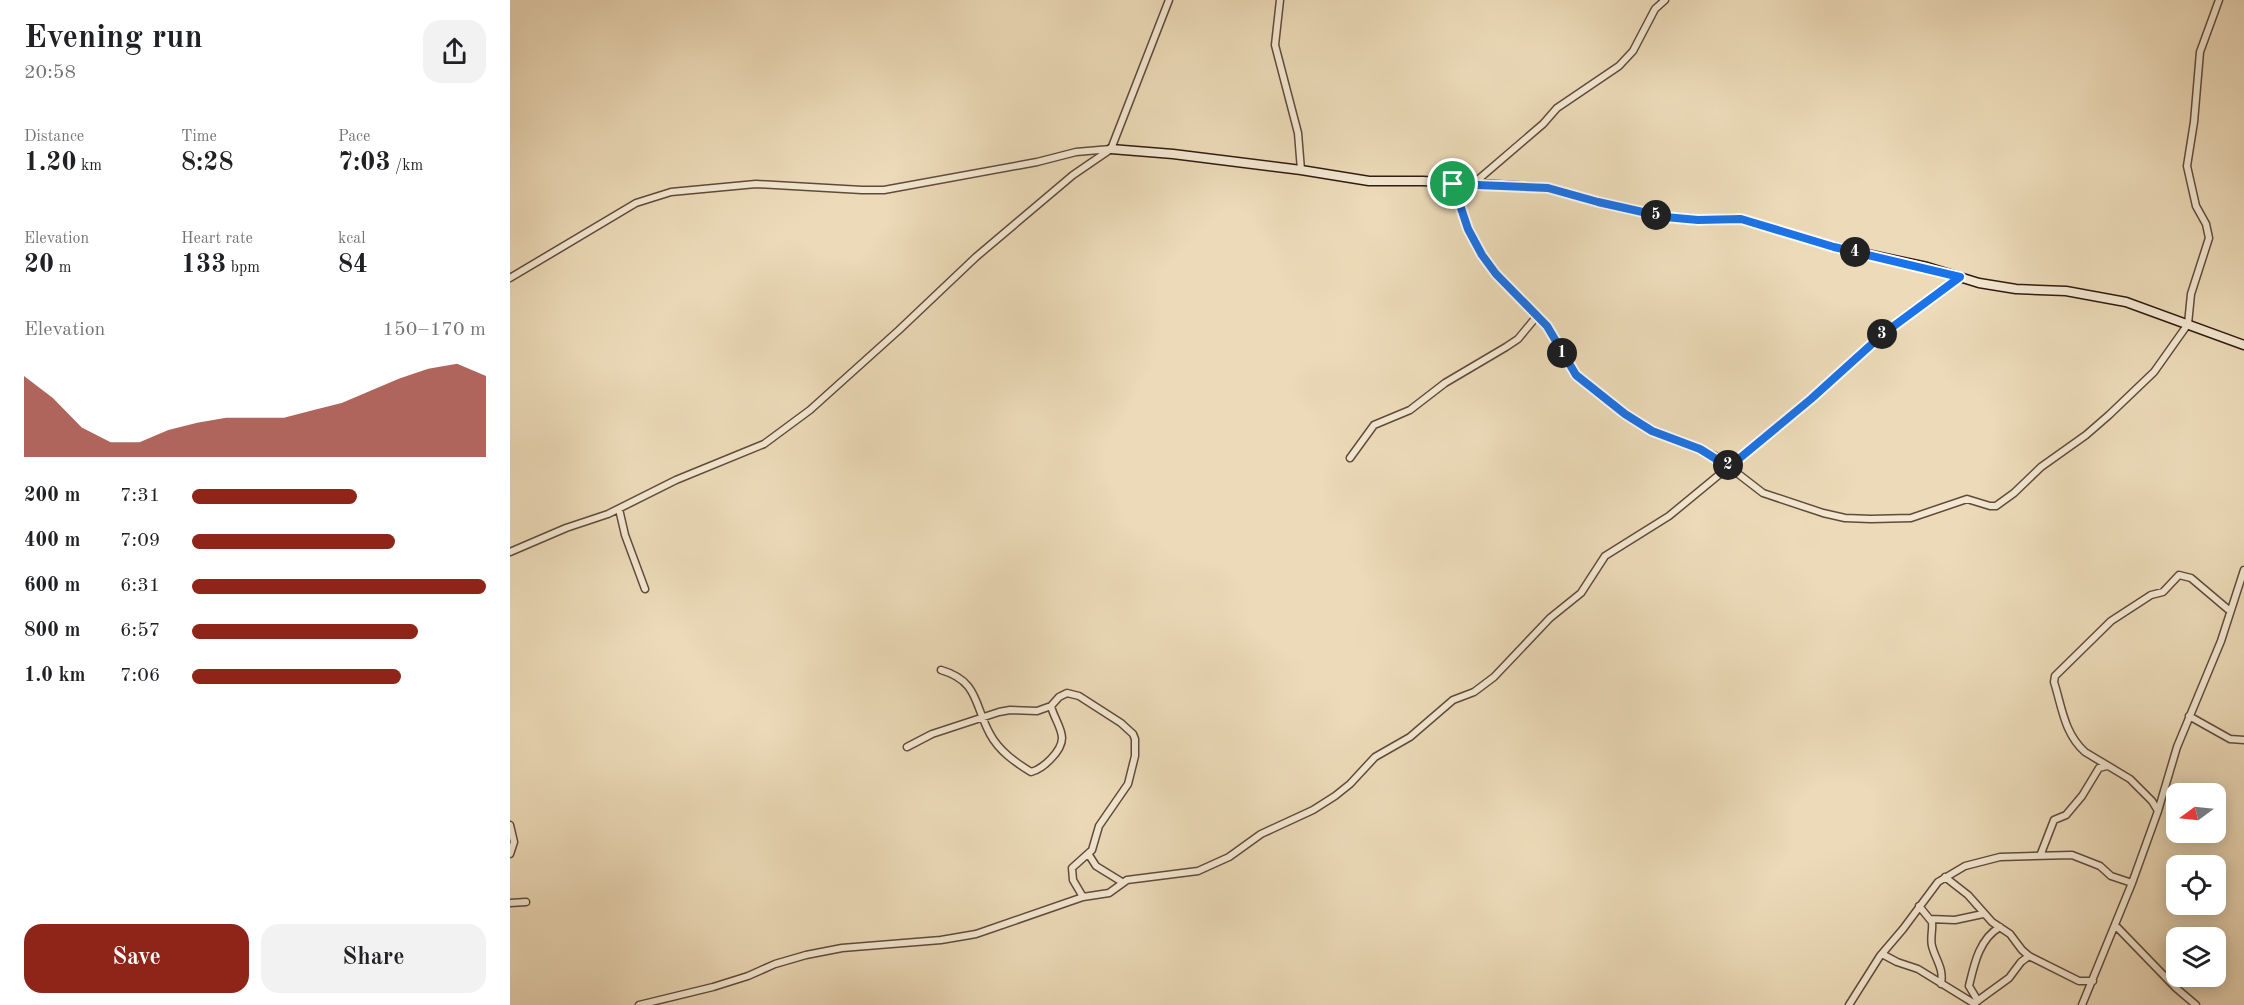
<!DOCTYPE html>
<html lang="en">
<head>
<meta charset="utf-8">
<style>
	:root { --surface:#fff; --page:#f2f2f2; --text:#202124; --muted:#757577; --accent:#8f2418 }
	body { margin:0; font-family:"Old Standard TT",serif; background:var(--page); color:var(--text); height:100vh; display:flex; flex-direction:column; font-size:22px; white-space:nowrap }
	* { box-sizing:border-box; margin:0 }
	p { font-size:20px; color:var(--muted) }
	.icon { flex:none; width:33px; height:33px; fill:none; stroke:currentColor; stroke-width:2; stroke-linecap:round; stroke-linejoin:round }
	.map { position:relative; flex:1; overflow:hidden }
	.details { display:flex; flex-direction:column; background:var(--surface); width:510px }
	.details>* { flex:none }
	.needle { width:39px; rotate:255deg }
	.controls { position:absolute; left:1656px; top:783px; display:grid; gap:12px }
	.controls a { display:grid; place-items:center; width:60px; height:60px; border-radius:12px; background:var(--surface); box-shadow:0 3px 15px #0003; font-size:30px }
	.pin { position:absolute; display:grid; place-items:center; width:51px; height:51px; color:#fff; margin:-26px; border:3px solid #fff; border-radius:50%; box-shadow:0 2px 6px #0007 }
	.km { position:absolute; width:30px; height:30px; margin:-15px; border-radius:50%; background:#222; color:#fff; font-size:16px; line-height:30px; text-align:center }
	.round { display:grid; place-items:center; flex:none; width:63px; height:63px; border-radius:18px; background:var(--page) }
	.summary { display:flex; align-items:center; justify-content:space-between; height:102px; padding:0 24px }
	h1 { font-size:33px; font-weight:800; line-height:45px }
	.stats { display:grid; grid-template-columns:repeat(3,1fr); gap:9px; height:102px; padding:6px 24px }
	.stats div { display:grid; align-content:center }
	.stats b { font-size:26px; font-weight:800 }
	.stats small { font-size:16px; font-weight:400 }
	.stats p { font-size:16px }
	.chart { height:168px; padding:12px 24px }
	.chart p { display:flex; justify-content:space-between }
	.chart svg { width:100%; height:108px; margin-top:6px; fill:var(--accent); opacity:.7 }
	.button { display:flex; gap:12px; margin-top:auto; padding:12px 24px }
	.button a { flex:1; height:69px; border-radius:18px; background:var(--accent); color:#fff; font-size:24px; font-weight:800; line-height:69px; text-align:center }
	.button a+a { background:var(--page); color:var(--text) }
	ul { padding:0 24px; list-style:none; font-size:20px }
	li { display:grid; grid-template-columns:96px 72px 1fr; align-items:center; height:45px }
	li i { height:15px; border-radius:8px; background:var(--accent) }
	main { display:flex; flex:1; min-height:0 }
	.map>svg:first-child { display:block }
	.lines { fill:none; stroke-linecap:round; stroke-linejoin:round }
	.street-casing { stroke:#604b3b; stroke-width:9 }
	.secondary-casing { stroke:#311b11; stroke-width:11 }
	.street { stroke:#f3e7d1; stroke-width:6 }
	.secondary { stroke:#f3e7d1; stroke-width:8 }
	.route-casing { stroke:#fff; stroke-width:12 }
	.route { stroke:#1a73e8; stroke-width:8 }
</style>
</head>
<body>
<main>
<section class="details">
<div class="summary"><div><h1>Evening run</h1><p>20:58</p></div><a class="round"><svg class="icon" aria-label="share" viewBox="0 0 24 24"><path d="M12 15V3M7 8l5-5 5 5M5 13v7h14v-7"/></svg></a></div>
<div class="stats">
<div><p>Distance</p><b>1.20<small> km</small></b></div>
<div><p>Time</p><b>8:28</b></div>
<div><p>Pace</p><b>7:03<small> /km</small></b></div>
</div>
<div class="stats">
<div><p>Elevation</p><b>20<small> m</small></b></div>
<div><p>Heart rate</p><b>133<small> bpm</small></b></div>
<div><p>kcal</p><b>84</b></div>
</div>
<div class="chart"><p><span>Elevation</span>150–170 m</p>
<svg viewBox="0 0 160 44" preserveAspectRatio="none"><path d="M0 44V11L10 20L20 32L30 38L40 38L50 33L60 30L70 28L80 28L90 28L100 25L110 22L120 17L130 12L140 8L150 6L160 11V44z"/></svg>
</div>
<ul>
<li><b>200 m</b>7:31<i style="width:56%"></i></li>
<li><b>400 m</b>7:09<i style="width:69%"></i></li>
<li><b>600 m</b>6:31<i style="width:100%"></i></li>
<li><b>800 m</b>6:57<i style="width:77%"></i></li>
<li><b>1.0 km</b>7:06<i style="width:71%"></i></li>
</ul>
<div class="button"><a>Save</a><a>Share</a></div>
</section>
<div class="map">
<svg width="1734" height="1005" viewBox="0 0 1734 1005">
	<rect width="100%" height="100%" fill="#ecdab8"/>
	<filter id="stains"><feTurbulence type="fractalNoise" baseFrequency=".00333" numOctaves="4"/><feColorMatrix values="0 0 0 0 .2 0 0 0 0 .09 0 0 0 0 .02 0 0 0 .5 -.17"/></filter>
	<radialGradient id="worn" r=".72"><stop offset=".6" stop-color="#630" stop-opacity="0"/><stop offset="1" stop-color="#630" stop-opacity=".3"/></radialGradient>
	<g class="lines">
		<defs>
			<path id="street" d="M770,0l-5,45 23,88 3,37
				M943,184l15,45 14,26 14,19 51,52 29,49 49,39 27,17 63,25 48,37 60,20 22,5 26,1 40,-1 56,-19 23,7h6l18,-13 27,-26 45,-32 23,-20 45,-43 34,-48 3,-30 18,-56 -3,-14 -10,-18 -9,-40 7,-44 6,-70 19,-52
				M963,184l70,-60 14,-16 62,-42 14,-15 22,-42 10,-9
				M0,278l126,-75 35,-11 85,-8 106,6h22l153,-28 39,-10 35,-3
				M840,458l24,-33 36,-15 35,-27 61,-36 12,-8 19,-23
				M109,509l6,26 20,54
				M0,552l56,-24 42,-14 68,-34 88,-36 46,-34 89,-80 77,-73 97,-82 38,-26 58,-149
				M431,670c38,11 33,35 49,64 9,17 25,28 41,38 12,-3 31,-21 31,-34 0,-10 -9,-22 -11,-32
				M1679,716l41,23 14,1
				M397,747l25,-13 67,-22 11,-2 27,1 14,-5 8,-9 8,-4 12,3 42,27 12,11 2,5v17l-7,28 -29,42 -7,24 -20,18 1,12 10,17
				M1648,811l-6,-10 -22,-22 -45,-27c-21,-19 -23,-45 -31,-70l1,-6 56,-55 40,-26 12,-3 16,-17 12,3 39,33
				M0,825l4,17 -4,12
				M579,855l7,11 26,16
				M1530,856l14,-36 12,-5 16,-19 17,-28 8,-2
				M1435,877l23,18 24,27 18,12 12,16 7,6 50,25h14
				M0,903l16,-1
				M1409,906l13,16c1,8 -2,16 0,24 4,15 12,22 9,38
				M1420,919l25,1 28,-6
				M1605,925l61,63 20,17
				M1372,954l15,8 21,7 57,35
				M1468,1001l-9,-15c5,-21 10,-47 31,-59
				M1466,1002l33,-24 12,-16 8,-6
				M129,1005l74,-18 35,-11 27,-12 31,-9 36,-7 99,-8 35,-6 107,-37 26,-4 18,-13 71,-9 31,-14 32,-23 52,-24 22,-14 15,-12 25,-27 35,-20 43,-37 21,-8 20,-15 56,-59 31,-25 24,-37 64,-40 142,-117 72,-65 77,-57
				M1339,1005l31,-49 23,-27 35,-47 27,-16 35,-9 72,-2 28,11 11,10 21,7
				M1572,1005l50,-122 26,-72 19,-64 44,-106 23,-71"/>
			<path id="secondary" d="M601,149l62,5 128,16 68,11h54l125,7 50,14 67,15 33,3 43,-1 93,28 93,20 52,16 37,6 50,2 60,11 118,43"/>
		</defs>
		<use href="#street" class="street-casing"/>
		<use href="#secondary" class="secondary-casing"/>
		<use href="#street" class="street"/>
		<use href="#secondary" class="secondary"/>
	</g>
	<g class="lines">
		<defs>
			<path id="route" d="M943,184l95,4 50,14 67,15 33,3 43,-1 93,28 126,30 -77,57 -72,65 -82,68 -29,-18 -48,-18 -27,-17 -49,-39 -29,-49 -51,-52 -14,-19 -14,-26z"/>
		</defs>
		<use href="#route" class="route-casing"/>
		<use href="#route" class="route"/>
	</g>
	<rect width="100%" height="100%" filter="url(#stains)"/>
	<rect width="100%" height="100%" fill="url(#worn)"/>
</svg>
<div class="controls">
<a><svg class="needle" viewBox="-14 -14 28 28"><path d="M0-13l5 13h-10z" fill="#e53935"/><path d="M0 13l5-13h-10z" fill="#757577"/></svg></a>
<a><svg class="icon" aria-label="locate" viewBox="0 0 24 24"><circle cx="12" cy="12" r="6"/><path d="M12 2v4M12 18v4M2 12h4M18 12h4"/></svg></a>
<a><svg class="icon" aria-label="layers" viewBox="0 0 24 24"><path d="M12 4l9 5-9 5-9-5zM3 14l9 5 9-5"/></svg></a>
</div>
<div class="pin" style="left:943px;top:184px;background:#1e9e55"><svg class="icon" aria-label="arrive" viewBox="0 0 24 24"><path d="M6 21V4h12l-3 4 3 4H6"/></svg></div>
<b class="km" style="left:1052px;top:353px">1</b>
<b class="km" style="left:1218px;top:465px">2</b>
<b class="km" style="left:1372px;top:334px">3</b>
<b class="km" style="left:1345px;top:252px">4</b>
<b class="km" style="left:1146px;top:215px">5</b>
</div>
</main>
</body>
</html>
